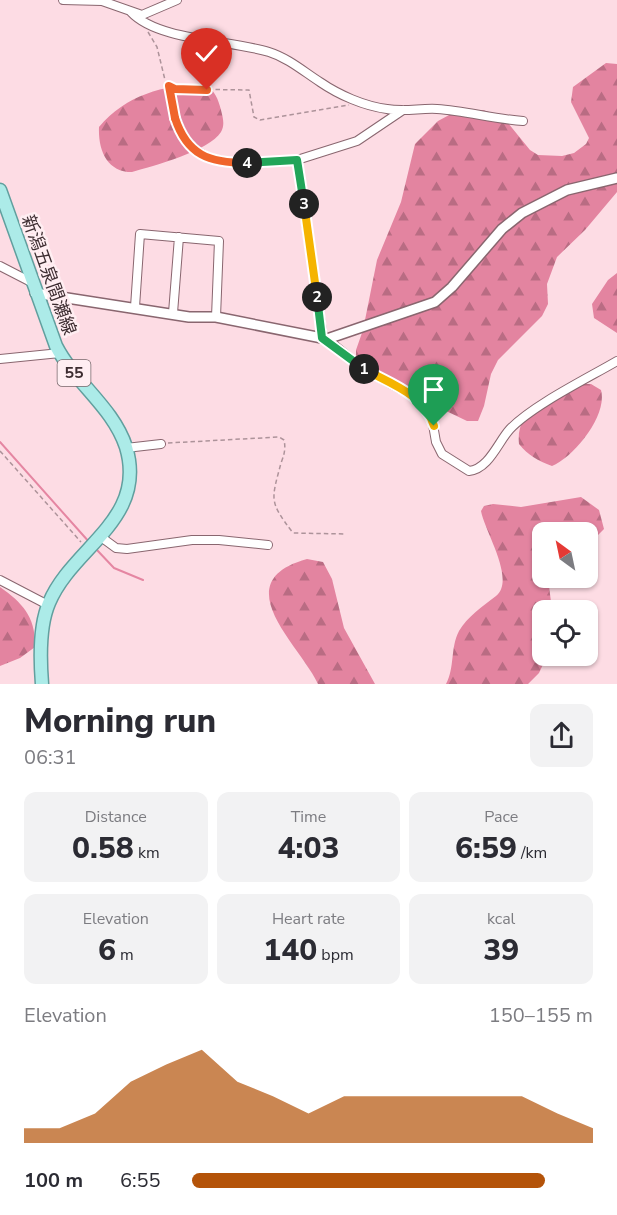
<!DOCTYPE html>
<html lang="en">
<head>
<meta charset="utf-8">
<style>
	:root { --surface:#fff; --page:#f2f2f3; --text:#2b2b33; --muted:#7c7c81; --accent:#b45309 }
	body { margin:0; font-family:"Nunito Sans","Noto Sans JP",sans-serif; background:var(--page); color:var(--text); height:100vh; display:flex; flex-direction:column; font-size:22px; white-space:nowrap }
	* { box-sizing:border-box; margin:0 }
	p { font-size:20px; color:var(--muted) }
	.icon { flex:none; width:33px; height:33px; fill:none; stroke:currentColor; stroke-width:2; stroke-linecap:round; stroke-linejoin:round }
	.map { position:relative; height:684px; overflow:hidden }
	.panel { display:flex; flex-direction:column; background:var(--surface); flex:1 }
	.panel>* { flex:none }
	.needle { width:39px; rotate:327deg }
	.buttons { position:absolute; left:532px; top:522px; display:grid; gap:12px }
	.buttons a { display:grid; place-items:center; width:66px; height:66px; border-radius:12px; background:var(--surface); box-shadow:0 2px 4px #0004; font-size:30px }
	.pin { position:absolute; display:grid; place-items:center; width:51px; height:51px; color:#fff; margin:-62px -26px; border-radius:50% 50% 50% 0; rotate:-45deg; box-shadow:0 0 6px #0007 }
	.pin .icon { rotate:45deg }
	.km { position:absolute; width:30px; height:30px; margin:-15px; border-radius:50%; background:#222; color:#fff; font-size:16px; line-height:30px; text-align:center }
	.round { display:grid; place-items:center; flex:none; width:63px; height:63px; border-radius:12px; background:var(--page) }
	.head { display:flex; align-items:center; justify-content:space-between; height:102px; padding:0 24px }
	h1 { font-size:33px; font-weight:800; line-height:45px }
	.stats { display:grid; grid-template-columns:repeat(3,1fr); gap:9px; height:102px; padding:6px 24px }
	.stats div { display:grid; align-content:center; border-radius:12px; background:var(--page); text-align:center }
	.stats b { font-size:30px; font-weight:800 }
	.stats small { font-size:16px; font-weight:400 }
	.stats p { font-size:16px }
	.chart { height:168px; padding:12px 24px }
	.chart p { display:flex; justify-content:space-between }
	.chart svg { width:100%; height:108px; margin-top:6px; fill:var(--accent); opacity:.7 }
	ul { padding:0 24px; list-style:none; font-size:20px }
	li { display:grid; grid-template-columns:96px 72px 1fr; align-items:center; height:45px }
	li i { height:15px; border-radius:8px; background:var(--accent) }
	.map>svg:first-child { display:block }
	.forest { fill:url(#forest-firs) }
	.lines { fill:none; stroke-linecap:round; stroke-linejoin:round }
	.stream { stroke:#e586a2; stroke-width:2 }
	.minor-casing { stroke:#89666f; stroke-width:10 }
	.tertiary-casing { stroke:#89666f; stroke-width:12 }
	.primary-casing { stroke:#619f9e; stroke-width:15 }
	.path { stroke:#ad939a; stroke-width:1.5; stroke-dasharray:4.5 3; stroke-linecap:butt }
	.minor { stroke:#fff; stroke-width:8 }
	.tertiary { stroke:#fff; stroke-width:9 }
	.primary { stroke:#acebe8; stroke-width:12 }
	.split-1-casing { stroke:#fff; stroke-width:12 }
	.split-2-casing { stroke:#fff; stroke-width:12 }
	.split-3-casing { stroke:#fff; stroke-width:12 }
	.split-4-casing { stroke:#fff; stroke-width:12 }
	.split-5-casing { stroke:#fff; stroke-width:12 }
	.split-6-casing { stroke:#fff; stroke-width:12 }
	.split-1 { stroke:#f5b400; stroke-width:8 }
	.split-2 { stroke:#22a559; stroke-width:8 }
	.split-3 { stroke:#f5b400; stroke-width:8 }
	.split-4 { stroke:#22a559; stroke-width:8 }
	.split-5 { stroke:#f0652b; stroke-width:8 }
	.split-6 { stroke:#f0652b; stroke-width:8 }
	.labels { text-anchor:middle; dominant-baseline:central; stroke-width:5; stroke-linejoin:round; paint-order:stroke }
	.shield { fill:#ffeef2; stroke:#77676b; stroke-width:1.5 }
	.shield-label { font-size:16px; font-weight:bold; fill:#3d2d31 }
	.street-label { font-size:18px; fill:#3d2d31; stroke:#ffeef2 }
</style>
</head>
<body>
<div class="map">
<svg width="617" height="684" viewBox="0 0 617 684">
	<defs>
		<pattern id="forest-firs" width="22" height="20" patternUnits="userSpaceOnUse" patternTransform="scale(1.5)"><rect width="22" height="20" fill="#e384a0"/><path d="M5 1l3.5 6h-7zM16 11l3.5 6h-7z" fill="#b96c83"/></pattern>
	</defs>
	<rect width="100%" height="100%" fill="#fddce4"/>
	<path class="forest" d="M606,63l11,1v128l-32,38 -28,27 -10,27 1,20 -6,12 -44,44 -7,14 -7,32 -6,15h-11l-102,-49 -9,-13v-9l7,-20 14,-70 24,-58 14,-58 23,-23 13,-7 32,-4 20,7 27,33 8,5 24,1 12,-3 12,-9 3,-6 -18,-36 2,-15z
		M204,84c11,6 14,15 17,26 2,8 4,15 0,22 -12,19 -68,34 -89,40 -25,0 -34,-22 -33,-45 27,-32 64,-42 105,-43z
		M617,273v60l-23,-15 -2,-14 16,-24z
		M577,384h14l10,6c7,25 -27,67 -49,76 -14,-5 -24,-11 -33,-22 -4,-33 30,-53 58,-60z
		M581,497l18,13 5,19 -6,6 -10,4v-7h-45v46h5l4,32h-9v46h4l-8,17 -11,11h-82c9,-16 4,-36 13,-53 8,-14 24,-25 37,-35 20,-16 -11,-64 -15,-85l3,-5 9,-2 28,3z
		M307,559l16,3 9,17 12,49 31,56h-57c-18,-39 -94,-102 -11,-125z
		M0,587c23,16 36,31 35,60l-15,11 -20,8z"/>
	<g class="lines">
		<path class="stream" d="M0,442l90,101
			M96,549l18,19 29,12"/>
		<defs>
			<path id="minor" d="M63,0l39,1 40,14 35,-15
				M131,12c27,29 100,28 138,40 19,6 34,19 51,30 19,13 44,24 67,27 17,3 34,-1 50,0 29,2 57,10 86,12
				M169,86c11,88 55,79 128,74
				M0,266l31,16
				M135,307l5,-73 79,7 -3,76
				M173,313l6,-76
				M323,338l-26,-178 60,-19 46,-31
				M327,339l35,29 55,30 15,21 4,23 6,12 27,17c20,-2 29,-29 41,-42 23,-24 78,-51 107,-68
				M0,359l60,-6
				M126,448l35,-4
				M101,537l15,11 11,1 65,-9h27l49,5
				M0,580l48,25"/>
			<path id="tertiary" d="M35,293l154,24h27l111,22 108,-37 17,-15 50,-58 20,-16 45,-23 50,-12"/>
			<path id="primary" d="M0,190l56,156c19,37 57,61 70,101 22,73 -54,100 -77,156 -10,23 -9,56 -7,81"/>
		</defs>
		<use href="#minor" class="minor-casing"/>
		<use href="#tertiary" class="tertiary-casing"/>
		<use href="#primary" class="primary-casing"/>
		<path class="path" d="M148,32l9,15 8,33
			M178,89l71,1 5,27 6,3 89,-15
			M168,443l111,-6 5,3c2,9 0,15 -3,23 -10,38 -12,38 12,70l53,1
			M0,451l81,91"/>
		<use href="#minor" class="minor"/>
		<use href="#tertiary" class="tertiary"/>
		<use href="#primary" class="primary"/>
	</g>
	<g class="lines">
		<defs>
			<path id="split-1" d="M364,369c27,15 60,25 70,57"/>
			<path id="split-2" d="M317,297l5,41 42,31"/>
			<path id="split-3" d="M304,204l13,93"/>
			<path id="split-4" d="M247,163l50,-3 7,44"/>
			<path id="split-5" d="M175,118c12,37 34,45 72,45"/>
			<path id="split-6" d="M175,118l-6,-32 6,3 32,1"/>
		</defs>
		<use href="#split-1" class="split-1-casing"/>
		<use href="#split-2" class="split-2-casing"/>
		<use href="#split-3" class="split-3-casing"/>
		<use href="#split-4" class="split-4-casing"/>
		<use href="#split-5" class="split-5-casing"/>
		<use href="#split-6" class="split-6-casing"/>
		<use href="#split-1" class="split-1"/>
		<use href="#split-2" class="split-2"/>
		<use href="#split-3" class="split-3"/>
		<use href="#split-4" class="split-4"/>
		<use href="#split-5" class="split-5"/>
		<use href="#split-6" class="split-6"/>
	</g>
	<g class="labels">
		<rect class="shield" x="57.5" y="360" width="33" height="26" rx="4.5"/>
		<g class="shield-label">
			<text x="74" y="373">55</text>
		</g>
		<g class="street-label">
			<text transform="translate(49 275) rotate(70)">新潟五泉間瀬線</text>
		</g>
	</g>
</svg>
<div class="buttons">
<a><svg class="needle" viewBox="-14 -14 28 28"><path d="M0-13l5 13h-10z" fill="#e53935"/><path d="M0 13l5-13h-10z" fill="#7c7c81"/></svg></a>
<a><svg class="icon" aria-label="locate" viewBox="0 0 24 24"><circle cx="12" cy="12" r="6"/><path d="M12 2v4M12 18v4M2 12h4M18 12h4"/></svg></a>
</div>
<div class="pin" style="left:434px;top:426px;background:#1e9e55"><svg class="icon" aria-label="arrive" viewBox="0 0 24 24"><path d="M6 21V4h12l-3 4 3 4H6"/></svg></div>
<div class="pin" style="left:207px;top:90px;background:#d93025"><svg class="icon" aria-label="check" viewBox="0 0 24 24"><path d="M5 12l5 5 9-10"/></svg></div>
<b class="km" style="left:364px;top:369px">1</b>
<b class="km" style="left:317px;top:297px">2</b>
<b class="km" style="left:304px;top:204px">3</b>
<b class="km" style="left:247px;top:163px">4</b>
</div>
<section class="panel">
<div class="head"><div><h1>Morning run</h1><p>06:31</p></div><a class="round"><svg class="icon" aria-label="share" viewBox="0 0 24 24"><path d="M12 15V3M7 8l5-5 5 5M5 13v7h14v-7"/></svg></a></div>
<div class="stats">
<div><p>Distance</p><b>0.58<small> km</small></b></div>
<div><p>Time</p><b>4:03</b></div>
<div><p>Pace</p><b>6:59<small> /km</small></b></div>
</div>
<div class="stats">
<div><p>Elevation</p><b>6<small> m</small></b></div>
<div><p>Heart rate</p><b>140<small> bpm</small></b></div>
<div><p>kcal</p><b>39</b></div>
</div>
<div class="chart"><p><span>Elevation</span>150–155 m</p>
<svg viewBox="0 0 160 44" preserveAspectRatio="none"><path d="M0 44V38L10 38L20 32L30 19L40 12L50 6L60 19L70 25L80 32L90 25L100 25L110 25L120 25L130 25L140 25L150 32L160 38V44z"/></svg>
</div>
<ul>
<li><b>100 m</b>6:55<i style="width:88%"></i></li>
</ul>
</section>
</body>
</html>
